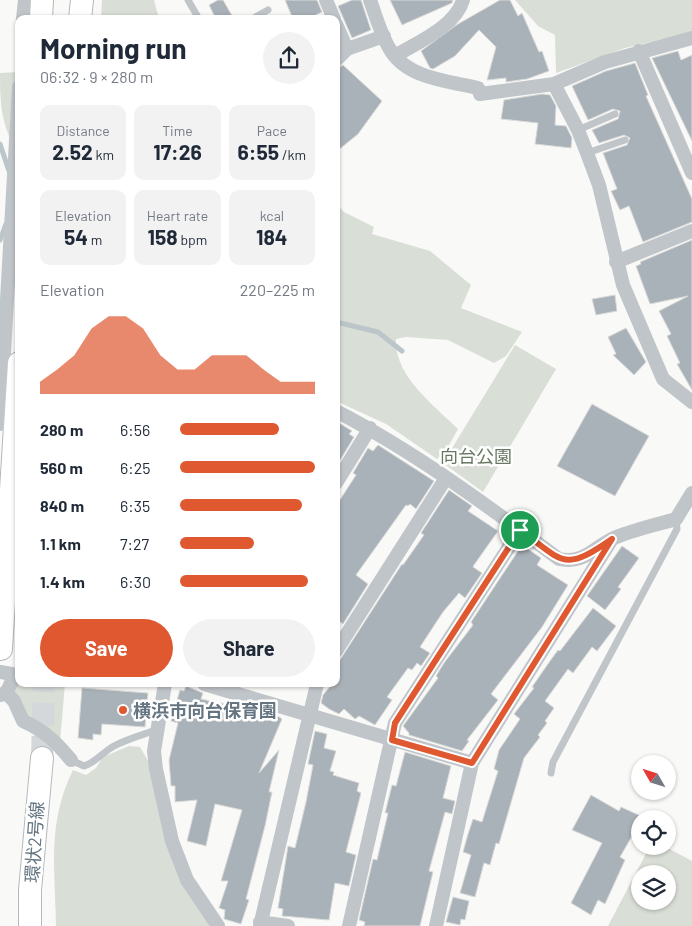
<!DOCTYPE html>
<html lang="en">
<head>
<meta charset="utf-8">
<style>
	:root { --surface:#fff; --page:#f2f2f3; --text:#1f2937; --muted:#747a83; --accent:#df5830 }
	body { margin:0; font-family:Barlow,"Noto Sans JP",sans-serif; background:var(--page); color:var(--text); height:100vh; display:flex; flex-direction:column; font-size:19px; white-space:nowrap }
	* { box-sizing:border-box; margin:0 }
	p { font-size:16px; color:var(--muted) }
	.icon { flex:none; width:28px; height:28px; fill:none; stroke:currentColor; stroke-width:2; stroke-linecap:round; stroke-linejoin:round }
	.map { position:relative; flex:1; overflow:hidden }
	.drawer { position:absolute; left:15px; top:15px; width:325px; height:672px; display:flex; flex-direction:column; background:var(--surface); border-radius:10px; box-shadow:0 1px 4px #0004 }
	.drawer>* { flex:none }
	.needle { width:32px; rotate:309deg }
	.controls { position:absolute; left:631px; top:755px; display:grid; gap:10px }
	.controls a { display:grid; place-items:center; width:45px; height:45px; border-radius:50%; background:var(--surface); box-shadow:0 1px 4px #0004; font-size:25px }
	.pin { position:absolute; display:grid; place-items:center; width:42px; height:42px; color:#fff; margin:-21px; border:2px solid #fff; border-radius:50%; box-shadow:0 1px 5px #0007 }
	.round { display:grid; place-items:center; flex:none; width:52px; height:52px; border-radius:26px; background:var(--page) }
	.headline { display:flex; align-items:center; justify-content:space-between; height:85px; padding:0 25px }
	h1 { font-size:28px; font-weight:700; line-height:38px }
	.stats { display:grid; grid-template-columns:repeat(3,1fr); gap:8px; height:85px; padding:5px 25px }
	.stats div { display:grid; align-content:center; border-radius:10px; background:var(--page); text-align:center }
	.stats b { font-size:21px; font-weight:700 }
	.stats small { font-size:14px; font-weight:400 }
	.stats p { font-size:14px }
	.chart { height:140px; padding:10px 25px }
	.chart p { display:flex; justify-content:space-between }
	.chart svg { width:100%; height:90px; margin-top:5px; fill:var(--accent); opacity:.7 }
	.button { display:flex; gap:10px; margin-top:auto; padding:10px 25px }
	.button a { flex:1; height:58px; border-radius:30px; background:var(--accent); color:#fff; font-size:20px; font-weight:700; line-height:58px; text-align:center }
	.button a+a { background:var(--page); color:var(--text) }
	ul { padding:0 25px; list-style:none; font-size:16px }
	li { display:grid; grid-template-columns:80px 60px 1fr; align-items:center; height:38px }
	li i { height:12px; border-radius:6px; background:var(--accent) }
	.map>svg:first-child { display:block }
	.green { fill:#d9ded6; fill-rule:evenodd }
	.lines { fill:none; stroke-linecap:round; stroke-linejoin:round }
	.stream { stroke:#bbc6cb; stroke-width:5 }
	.building { fill:#a9b2b8; stroke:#dbdbd9 }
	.primary-tunnel { stroke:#d4d8da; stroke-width:22; stroke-dasharray:22 11; stroke-linecap:butt }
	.primary-casing { stroke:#b4b9bd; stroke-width:24 }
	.lane { stroke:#c0c5c9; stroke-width:7 }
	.street { stroke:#c0c5c9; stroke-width:14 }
	.primary { stroke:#fff; stroke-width:22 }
	.route-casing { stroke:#fff; stroke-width:10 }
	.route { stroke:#df5830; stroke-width:6 }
	.poi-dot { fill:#df5830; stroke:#fff; stroke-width:2 }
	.labels { text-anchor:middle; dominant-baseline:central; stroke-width:5; stroke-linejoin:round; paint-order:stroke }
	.park-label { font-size:18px; fill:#677963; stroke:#fff }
	.poi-label { font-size:18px; font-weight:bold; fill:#657581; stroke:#fff; text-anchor:start }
	.street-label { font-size:18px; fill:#657581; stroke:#fff }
</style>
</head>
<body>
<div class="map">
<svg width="692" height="926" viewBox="0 0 692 926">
	<rect width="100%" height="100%" fill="#f9f9f7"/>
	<path class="green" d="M102,0h52l5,19h-58z
		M515,0h177v32l-67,16 -69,25 -1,-38 -17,-9z
		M19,72v81c-18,-24 -19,-51 -19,-80z
		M336,203l8,9 30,15 -2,7 58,17 41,34 -10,23 61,24 -16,24 -12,7 -46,-23 -42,-3 -10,2c-2,37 38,66 62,90l-10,18 -11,12 -51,-35 -50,-23z
		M515,345l41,24 -73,123 -40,-29z
		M19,673v11h46l-6,69 -25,-26 -31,-44 3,-7z
		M129,746l11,1 10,17 33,117 27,45h-154c-1,-57 -9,-103 17,-156l13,5 10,-7 7,-11z
		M650,846h14l28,15v65h-84zM640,874h28v27h-28z"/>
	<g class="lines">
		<path class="stream" d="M0,144l9,27
			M0,240l6,-16
			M336,322l42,10 24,19"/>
	</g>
	<path class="building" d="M218,0h5l11,19h-18l-7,-14z
		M285,0h32l5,12 -15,7h-14z
		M352,0h9l10,30 -19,8 -14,-32z
		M390,0h63l-1,3 -50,22z
		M500,0h10l8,16 4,-3 17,39 3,-1 7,20 -22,8 -21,3v-4l-19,2 9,-33 -17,-17 -24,26 -22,13 -3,-1 -9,-17 37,-27z
		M678,51l3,9 11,-5v86l-40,-83z
		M635,63l13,32 -2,1 46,103v23l-49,20 -14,-36 -9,4 -9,-19 6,-2 -14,-36 24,-8 3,-7 -6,-3 -25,8 -7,-13 26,-11 2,-8 -7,-2 -25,11 -16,-34 34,-15z
		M343,65l39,36 -24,33 -22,18v-83z
		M542,94l8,1 6,11 -1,19 11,1 6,12 -1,10 -36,-4 3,-21 -37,-4 3,-19z
		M692,240v150l-15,-26 3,-1 -13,-27 4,-2 -12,-23 29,-15 -38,8 -14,-38 5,-2 -1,-2z
		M615,295l2,16 -21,4 -4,-16z
		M626,328l20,34 -12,13 -21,-20 3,-1 -8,-17z
		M592,404l57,32 -34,60 -58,-30z
		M336,421l16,10 -3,3 5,3 -15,25 -3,-3z
		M378,445l56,36 -18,28 -6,-5 -2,2 -2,-1 -50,70 12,9 -25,40 -7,-5v-113l20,-31 -3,-2 15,-25 5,3z
		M449,490l23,16 -4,5 30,20 -24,34 -1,2 9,6 -17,25 -6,-5 -16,19 -23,35 10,6 -9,13 -4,-3 -5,7 -4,-2 -21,29 5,3 -17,25 -16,-9 -4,3 -11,-10 -5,5 -10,-5 -8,-6 2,-8 9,-11h4v-18l66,-102 1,1 21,-30 -3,-2z
		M522,545l19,13 -4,7 31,20 -26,42 -51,67 7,6 -31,40 2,1 -7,10 -53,-16v-2l-6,-7 35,-48 -2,-2 8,-13 29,-38 -2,-3z
		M622,546l17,12 -21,29 3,2 -16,21 -18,-14z
		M593,608l23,18 -19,25 -5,-4 -19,26 -5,-4 -23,32 9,7 -9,13 2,2 -9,12 2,2 -16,21 -25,86 -3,-1 -6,22 -6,-2 -9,34 -15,-4 11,-38 -8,-3 5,-18 5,-15 9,3 16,-51 -4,-2 5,-19 21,-31 -6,-5 20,-26 -2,-1 18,-26 8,-11 2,1z
		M186,686l17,7 -2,6 74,15 7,5 -23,54 20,-23 -10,42h3l-7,34 -19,73 3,1 -8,24 -17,-5 1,-9 -6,-2 9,-27h-7l21,-71 -27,-6 -9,42 -19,-5 10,-41 -22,2v-16h-4l-2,-26 9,-37 -7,-2 9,-31 4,1z
		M82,688l66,5 -3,34 -43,-3 -1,11 -8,-1v6l-15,-2z
		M315,731l12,3 -3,14 12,3 -6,20 4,1 -1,3 26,8 -2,8 4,2 -15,59 10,3 -7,31 -14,-3 -6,37 -47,-4 1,-7 -5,-1 10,-62 7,2 11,-46 7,-37 -5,-1z
		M405,752l46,14 -8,32 12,3 -3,13 -7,-2 -16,59 4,1 -13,54h-56l1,-4 -6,-2 14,-61 4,1 11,-47h-3l7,-28 4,1z
		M591,795l28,16 2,-4 22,10 -23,40 5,3 -20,44 -7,-4 -7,15 -20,-12 31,-60 -30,-13z
		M453,897l16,4 -4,19 -4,-1 -1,6 -14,-3z"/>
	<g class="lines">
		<path class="primary-tunnel" d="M42,758l2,-74"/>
		<defs>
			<path id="primary" d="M41,19l1,-19
				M80,19l2,-19
				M1,649l18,-286
				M30,926v-36l12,-132"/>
		</defs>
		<use href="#primary" class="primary-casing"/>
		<path class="lane" d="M188,0l11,19
			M252,19l16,-9
			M578,130l37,-16
			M587,153l38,-13
			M71,760l13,6c11,-3 19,-14 30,-20 13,-7 28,-11 42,-16
			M551,773l2,-11 124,-233 -1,-10"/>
		<path class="street" d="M326,0l8,19
			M370,0c6,16 11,36 21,51 18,28 58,30 87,37l2,6 74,-10 24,46 9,23 12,32 24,100 40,94 29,23
			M23,19l2,-19
			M336,24l11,25 37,-13
			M639,51l53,122
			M395,56c23,-14 60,-29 68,-56
			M336,60l11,-11
			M554,84l51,-22 87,-24
			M616,262l76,-31
			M336,411c79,41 152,95 223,148 25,5 33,-10 53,-20 20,-9 44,-14 64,-20l16,-26
			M0,424l19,-337
			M336,483l34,-55
			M336,651l110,-173
			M0,672l12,2 2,4 -8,15 -6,2
			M165,684l-11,67 2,18 16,72 15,39 31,46
			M204,684l268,79
			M6,693l8,8 9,20c21,9 34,22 48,39
			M260,922l28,4
			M260,926l57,-242
			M349,926l46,-203 125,-193
			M436,926l36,-163 140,-224"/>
		<use href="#primary" class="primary"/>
	</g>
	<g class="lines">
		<defs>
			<path id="route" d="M520,530c44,32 43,43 92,9l-140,224 -80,-23 3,-17z"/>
		</defs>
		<use href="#route" class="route-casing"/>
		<use href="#route" class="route"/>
	</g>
	<circle class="poi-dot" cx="123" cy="710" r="5"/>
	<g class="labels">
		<g class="park-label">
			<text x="476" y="456">向台公園</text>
		</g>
		<g class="poi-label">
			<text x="133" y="710">横浜市向台保育園</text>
		</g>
		<g class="street-label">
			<text transform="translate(34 842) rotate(-86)">環状2号線</text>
		</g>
	</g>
</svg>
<div class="controls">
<a><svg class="needle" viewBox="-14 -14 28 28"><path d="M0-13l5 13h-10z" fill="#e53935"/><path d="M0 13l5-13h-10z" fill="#747a83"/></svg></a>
<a><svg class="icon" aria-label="locate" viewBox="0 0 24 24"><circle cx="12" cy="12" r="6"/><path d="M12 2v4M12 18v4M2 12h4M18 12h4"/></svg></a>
<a><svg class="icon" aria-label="layers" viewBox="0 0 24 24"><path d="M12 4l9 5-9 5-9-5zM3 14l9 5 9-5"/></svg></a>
</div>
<div class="pin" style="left:520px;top:530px;background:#1e9e55"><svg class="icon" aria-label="arrive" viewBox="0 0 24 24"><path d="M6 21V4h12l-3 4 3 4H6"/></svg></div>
<section class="drawer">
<div class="headline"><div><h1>Morning run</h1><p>06:32 · 9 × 280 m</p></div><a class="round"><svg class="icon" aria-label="share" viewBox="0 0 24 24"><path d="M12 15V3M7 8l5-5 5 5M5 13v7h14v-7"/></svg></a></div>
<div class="stats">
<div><p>Distance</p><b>2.52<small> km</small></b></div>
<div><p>Time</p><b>17:26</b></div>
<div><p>Pace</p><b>6:55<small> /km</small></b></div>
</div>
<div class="stats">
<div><p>Elevation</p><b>54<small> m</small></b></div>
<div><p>Heart rate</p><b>158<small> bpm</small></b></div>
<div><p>kcal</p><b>184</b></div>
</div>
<div class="chart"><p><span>Elevation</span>220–225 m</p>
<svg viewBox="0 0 160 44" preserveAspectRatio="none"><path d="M0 44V38L10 32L20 25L30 12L40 6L50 6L60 12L70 25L80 32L90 32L100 25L110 25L120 25L130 32L140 38L150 38L160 38V44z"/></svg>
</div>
<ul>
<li><b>280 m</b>6:56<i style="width:73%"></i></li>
<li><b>560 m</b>6:25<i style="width:100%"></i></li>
<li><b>840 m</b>6:35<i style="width:90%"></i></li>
<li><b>1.1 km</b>7:27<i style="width:55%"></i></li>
<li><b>1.4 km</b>6:30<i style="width:95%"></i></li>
</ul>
<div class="button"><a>Save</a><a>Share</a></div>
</section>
</div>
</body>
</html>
